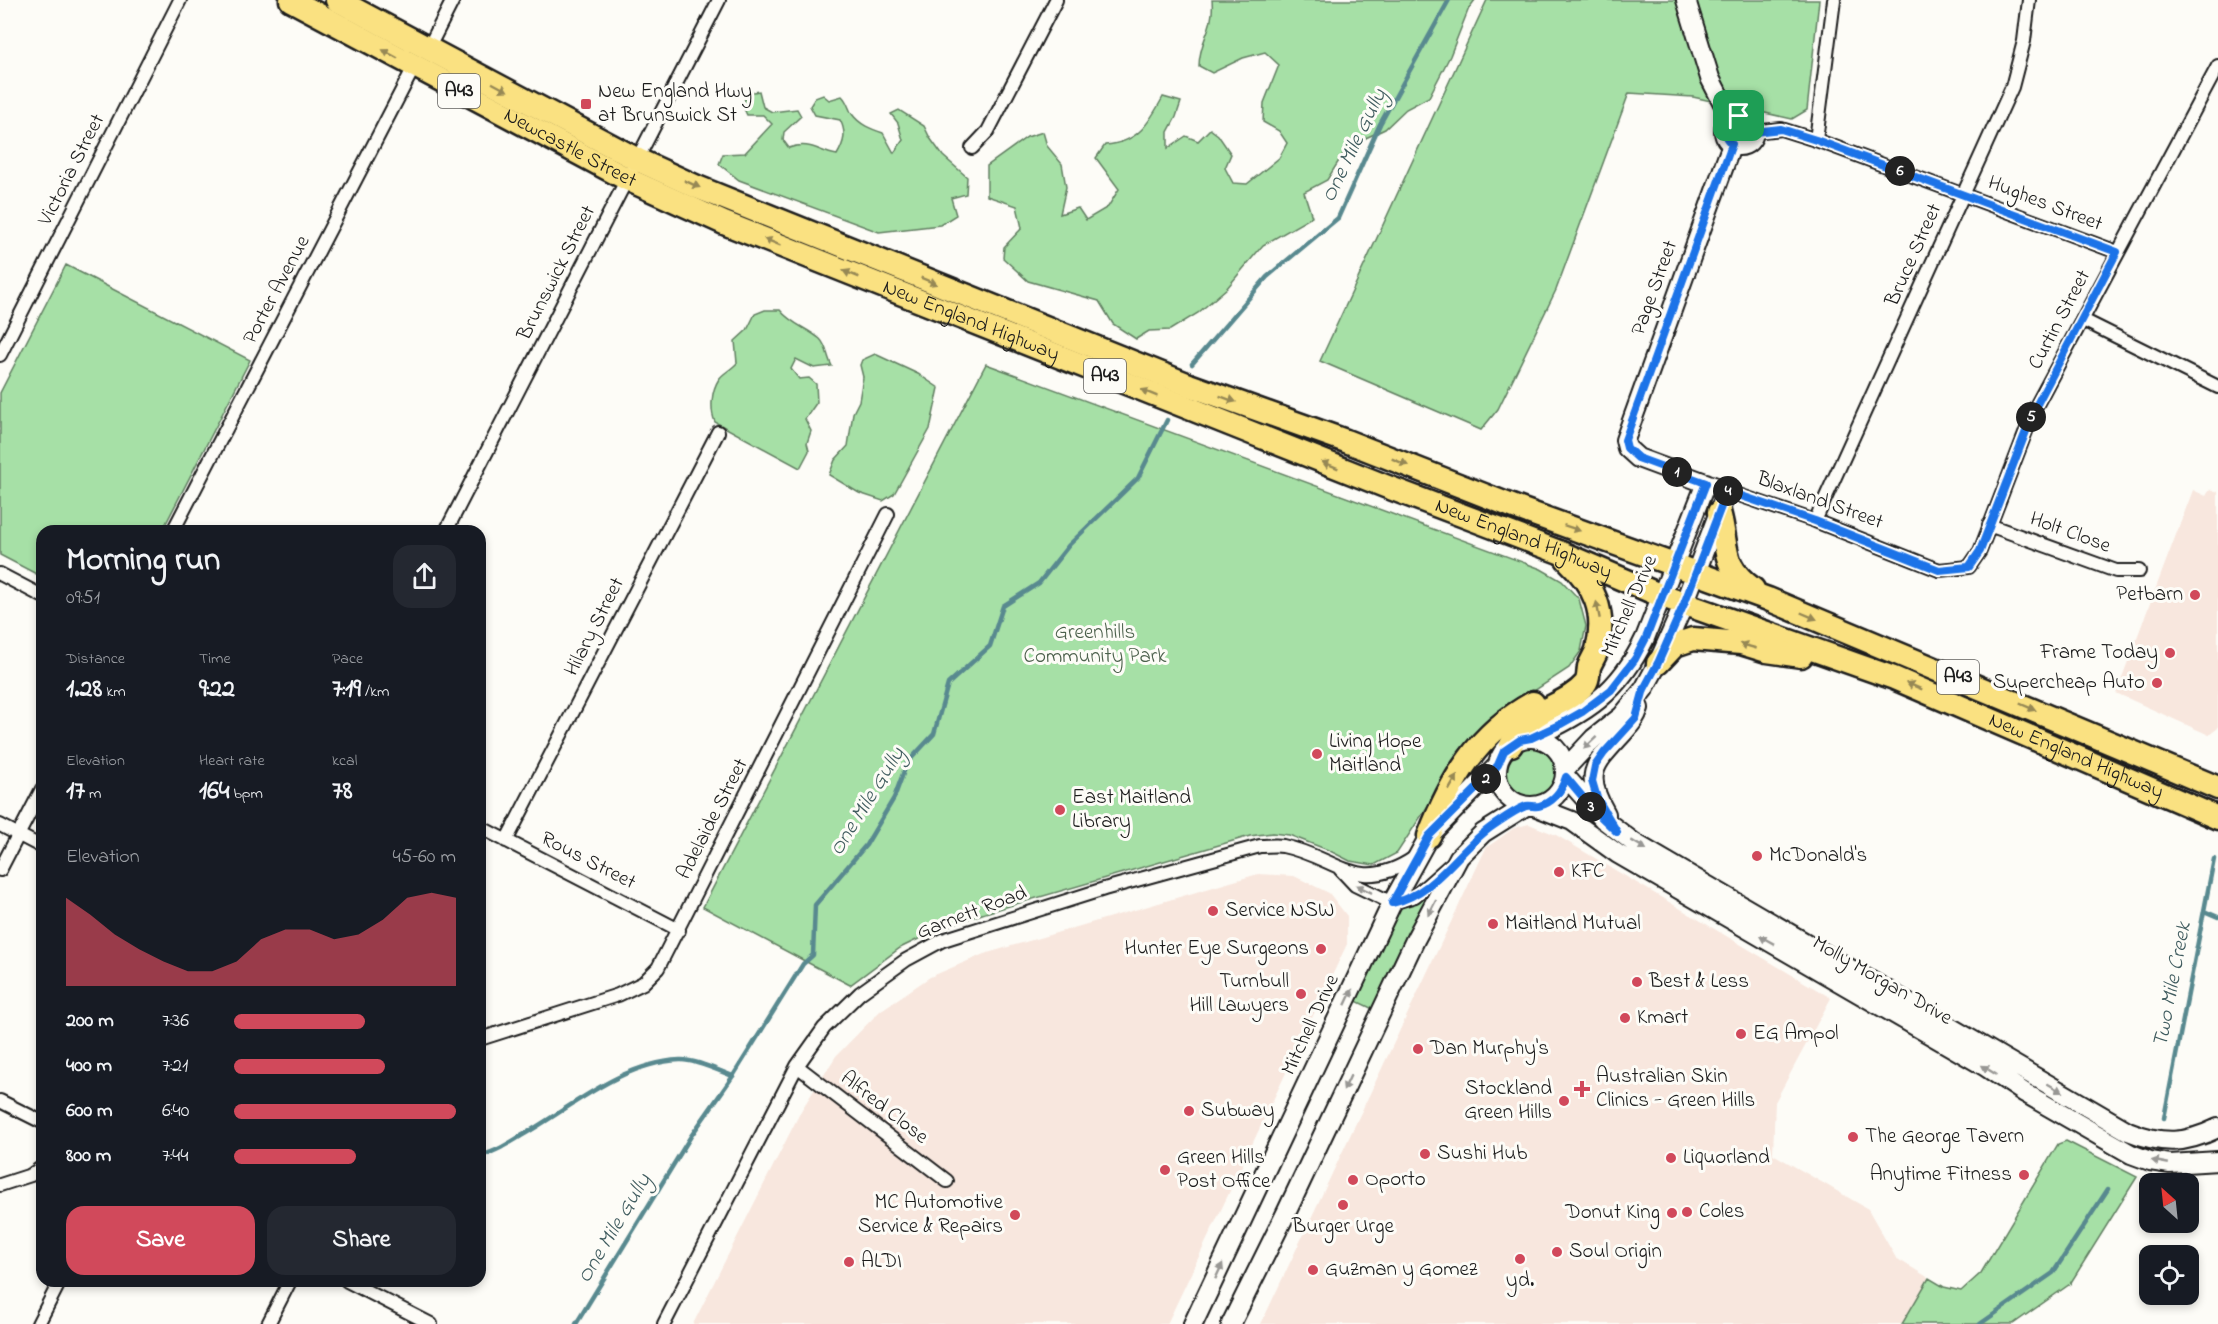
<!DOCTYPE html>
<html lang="en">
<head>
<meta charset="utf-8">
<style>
	:root { --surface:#171b24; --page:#242831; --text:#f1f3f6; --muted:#9ea1a6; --accent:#d1495b }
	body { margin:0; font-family:"Indie Flower",sans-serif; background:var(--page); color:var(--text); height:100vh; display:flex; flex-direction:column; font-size:22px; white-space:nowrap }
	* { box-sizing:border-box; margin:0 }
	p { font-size:20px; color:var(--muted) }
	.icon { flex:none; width:33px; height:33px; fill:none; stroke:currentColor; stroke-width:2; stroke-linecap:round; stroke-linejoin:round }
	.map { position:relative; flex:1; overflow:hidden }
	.sheet { position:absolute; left:36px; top:525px; width:450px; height:762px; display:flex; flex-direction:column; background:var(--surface); border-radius:18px; box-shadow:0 3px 9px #0003 }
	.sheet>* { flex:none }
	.needle { width:39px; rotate:333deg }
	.controls { position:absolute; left:2139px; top:1173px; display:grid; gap:12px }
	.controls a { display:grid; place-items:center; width:60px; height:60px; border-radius:12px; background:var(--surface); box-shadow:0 3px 9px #0003; font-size:30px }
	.pin { position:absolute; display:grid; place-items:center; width:51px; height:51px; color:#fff; margin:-26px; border-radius:12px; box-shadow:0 3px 9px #0006 }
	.km { position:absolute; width:30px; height:30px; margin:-15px; border-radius:50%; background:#222; color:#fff; font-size:16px; line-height:30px; text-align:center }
	.round { display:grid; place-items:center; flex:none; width:63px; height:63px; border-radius:18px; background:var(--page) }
	.head { display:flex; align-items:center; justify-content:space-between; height:102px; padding:0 30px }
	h1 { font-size:33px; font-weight:700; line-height:45px }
	.metrics { display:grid; grid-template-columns:repeat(3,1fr); gap:9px; height:102px; padding:6px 30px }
	.metrics div { display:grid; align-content:center }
	.metrics b { font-size:26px; font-weight:700 }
	.metrics small { font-size:16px; font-weight:400 }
	.metrics p { font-size:16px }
	.chart { height:168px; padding:12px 30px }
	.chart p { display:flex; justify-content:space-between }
	.chart svg { width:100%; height:108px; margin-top:6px; fill:var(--accent); opacity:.7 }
	.action { display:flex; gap:12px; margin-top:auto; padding:12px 30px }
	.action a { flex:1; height:69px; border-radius:18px; background:var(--accent); color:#fff; font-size:24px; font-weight:700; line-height:69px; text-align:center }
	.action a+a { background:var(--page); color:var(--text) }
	ul { padding:0 30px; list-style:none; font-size:20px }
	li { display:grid; grid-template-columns:96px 72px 1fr; align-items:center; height:45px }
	li i { height:15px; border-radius:8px; background:var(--accent) }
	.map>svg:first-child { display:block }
	.built { fill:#f8e7de }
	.green { fill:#a6e0a6; stroke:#617e61; stroke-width:1.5 }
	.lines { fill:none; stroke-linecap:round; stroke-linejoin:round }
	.stream { stroke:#59898f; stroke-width:4.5 }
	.street-casing { stroke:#1c1c1c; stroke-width:16 }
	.secondary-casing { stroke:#1c1c1c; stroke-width:22 }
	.highway-casing { stroke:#1c1c1c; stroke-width:27 }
	.street { stroke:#fdfcf7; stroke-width:12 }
	.secondary { stroke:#fdfcf7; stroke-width:18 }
	.highway { stroke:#fae181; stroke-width:22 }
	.oneway { fill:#968854 }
	.oneway2 { fill:#989794 }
	.route-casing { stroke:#fff; stroke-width:12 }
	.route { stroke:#1a73e8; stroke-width:8 }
	.poi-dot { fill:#d1495b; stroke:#fdfcf7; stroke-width:2 }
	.labels { text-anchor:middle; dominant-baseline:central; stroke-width:6; stroke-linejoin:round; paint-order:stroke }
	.shield { fill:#fdfcf7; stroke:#605f5e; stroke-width:1.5 }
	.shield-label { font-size:20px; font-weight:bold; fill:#1c1c1c }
	.poi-label { font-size:21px; fill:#1c1c1c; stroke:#fdfcf7; text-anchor:start }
	.street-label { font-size:21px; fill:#1c1c1c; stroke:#fdfcf7 }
	.park-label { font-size:21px; fill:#4c614c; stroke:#fdfcf7 }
	.water-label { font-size:22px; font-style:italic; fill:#405c5f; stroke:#fdfcf7 }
</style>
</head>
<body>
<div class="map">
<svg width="2218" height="1324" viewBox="0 0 2218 1324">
	<rect width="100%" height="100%" fill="#fdfcf7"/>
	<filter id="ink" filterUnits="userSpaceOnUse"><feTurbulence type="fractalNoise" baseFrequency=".0167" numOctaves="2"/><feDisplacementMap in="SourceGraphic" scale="12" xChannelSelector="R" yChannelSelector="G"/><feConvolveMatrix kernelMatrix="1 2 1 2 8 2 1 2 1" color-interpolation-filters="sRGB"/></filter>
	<g filter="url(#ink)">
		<path class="built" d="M2210,489l8,3v236l-9,7 -93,-42 77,-203 13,6z
			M1529,824l27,11 275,163 -56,104 -2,52 95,55 28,49 33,20 -27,46h-641l225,-476 28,-20z
			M1258,874l36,2 35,17 18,23v28l-180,380h-474l109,-215 34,-53 44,-45 50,-34 54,-23z"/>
		<path class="green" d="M1212,0h263l-6,8 -19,48 -21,41 -23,12 -21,20 -30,14 -10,8 -18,29 -23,12 8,25 -49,28 -36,43 -29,25 -28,17 -21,1 -13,8 -23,-15 -14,-23 -71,-20 -25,-23 1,-11 18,-19 -5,-22 -30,-10v-30l40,-29 16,-5 4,14 15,18 4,23 -6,27 18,-6 8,12 22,-13 11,-18 -23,-31 9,-13c33,-2 44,-22 58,-48l18,5 -5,15 -8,15v16l18,-12 12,5 12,-12 8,6 13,19 -6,14 8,15 14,1 32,-26 8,-15 -8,-12 -16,-9 1,-19 15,-38 -14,-13 -22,6 -31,15 -13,-7c0,-26 16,-38 13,-66z
			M1487,0h332l-12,110 -15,9 -99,-22 -64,-4 -73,197 -58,119 -17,21 -161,-69z
			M759,91l4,16 9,5 25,-3 4,7 -17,16 -1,8 6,8c21,-7 28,3 48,7 7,-12 10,-22 3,-35l-25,-5 -5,-9 5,-8 8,-3 6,5 13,-4c6,6 6,12 10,18 8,11 19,15 31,19l11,20 9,-13 -5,-17 -7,-9 8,-4 25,16 6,12 13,18 24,21 -1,17 -15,4 5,17 -16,10 -61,7 -140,-52 -20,-16 4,-10 22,-1 27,-29 -9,-9h-16c-5,-8 -4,-14 1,-22z
			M66,265l184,95 -88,171h-120v46l-42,-22v-162z
			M765,310h15c11,14 27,18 40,29 7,7 7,18 12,27l-18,2 -18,-9 -5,10 8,10 10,-1 7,6 1,18 -12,17 6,12 -4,12 2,8 -9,17 -85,-46c-5,-12 -4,-31 4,-43 4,-6 13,-10 18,-16l-2,-22 12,-11 8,-16z
			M875,354l43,20 21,14 -9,41 -36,65 -11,7 -24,-8 -30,-18 6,-15 13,-14 5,-33 6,-12 4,-24 -3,-12 2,-5z
			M986,364l555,205 21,12 17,18 7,27 -5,25 -12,17 -70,46 -38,41 -64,98 -23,12 -24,-4 -22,-11 -39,-15 -17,-2 -22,3 -265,77 -46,16 -39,19 -50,37 -147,-78z
			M1507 772a25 25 0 1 1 50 0a25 25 0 1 1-50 0Z
			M1425,897l2,4 -52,109 -19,-9 44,-93z
			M2066,1141l71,36 -67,107 -57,40h-111l27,-46 15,9 17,4 20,-18 77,-129z"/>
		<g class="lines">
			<path class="stream" d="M1192,364l75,-87 71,-59 42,-94 69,-124
				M2204,911l14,6
				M2164,1118l50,-259
				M480,1156c15,-4 28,-12 41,-20 50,-28 99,-73 159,-76 14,-1 39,11 53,16
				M576,1324l115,-188 42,-60 70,-112 10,-9 2,-50 51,-60 28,-47 13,-35 27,-29 14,-50 42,-38 13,-40 36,-23 30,-38 69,-67 29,-58
				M1980,1324l73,-51 55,-84"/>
			<defs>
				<path id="street" d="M428,49l25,-49
					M1754,132l27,-3 35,11 301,112
					M1816,140l18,-140
					M972,148l16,-17 68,-131
					M2083,320l135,67
					M0,355l180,-355
					M1727,491l88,30 124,49 30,-3 11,-16 55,-143 183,-342
					M1815,521l197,-434 12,-46 5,-41
					M1989,525l127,46h23
					M173,531l241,-464
					M446,531l273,-531
					M0,574l42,22
					M0,825l42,22
					M480,827l199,103
					M506,841l212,-409
					M1340,869l15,16 37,18 23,-7 35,-31
					M0,870l42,-81
					M480,1039l138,-44 25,-12 15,-15 230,-454
					M797,1066l150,115
					M0,1101l42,21
					M0,1185l31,-10 11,-8
					M347,1281l84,43
					M38,1324l22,-43
					M268,1324l22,-43
					M664,1324l133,-258 27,-38 36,-35 46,-33 37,-20 161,-51 156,-43c8,0 16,-1 23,0 54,11 74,50 131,12"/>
				<path id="secondary" d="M1686,0l24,78 21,41
					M1724 131a15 15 0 1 1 30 0a15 15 0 1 1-30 0Z
					M1497 772a34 34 0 1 1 68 0a34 34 0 1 1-68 0Z
					M1531,738c54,-24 88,-45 114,-100l61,-155
					M1566,768l28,-30 28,-22 22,-27 14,-26 26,-59 43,-113 -89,-33 -11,-10 -2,-8 107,-296
					M1566,777l37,42 30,23 495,289c35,14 57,13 90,-3
					M1534,806l38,15 46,33 368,213 39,26 106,61 19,7 20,3 48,-3
					M1606,814c-24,-42 -11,-50 18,-82 7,-8 12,-14 15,-24
					M1193,1324l199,-421 37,-67 69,-71
					M1231,1324l56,-113 129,-273 43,-81 24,-24 43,-27"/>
				<g id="highway">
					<path id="s1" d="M291,0l336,179 97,44 661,263 174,66 103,44 232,82 324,140"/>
					<path d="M337,0l301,160 59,27 492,198 157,56 171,67 251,91 450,189"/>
					<path d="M1719,512c10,35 0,52 34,77"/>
					<path d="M1658,663l17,-18 18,-6 48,4 26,8 34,5"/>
					<path d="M1511,745c3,-6 6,-12 10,-16 16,-21 47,-25 64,-45 4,-5 3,-11 4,-17 2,-6 6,-11 8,-17 10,-38 -3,-65 -30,-91"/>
					<path d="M1429,836c22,-57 49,-103 104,-133"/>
				</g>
			</defs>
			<use href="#street" class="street-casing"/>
			<use href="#secondary" class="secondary-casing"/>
			<use href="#highway" class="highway-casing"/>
			<use href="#street" class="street"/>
			<use href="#secondary" class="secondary"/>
			<use href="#highway" class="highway"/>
		</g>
		<defs><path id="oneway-solid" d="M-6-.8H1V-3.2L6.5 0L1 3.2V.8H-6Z" transform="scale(1.5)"/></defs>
		<g class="oneway">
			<use href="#oneway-solid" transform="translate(390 54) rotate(-151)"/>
			<use href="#oneway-solid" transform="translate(500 87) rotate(28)"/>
			<use href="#oneway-solid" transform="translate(692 184) rotate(25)"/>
			<use href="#oneway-solid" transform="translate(772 242) rotate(-158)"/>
			<use href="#oneway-solid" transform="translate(851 274) rotate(-158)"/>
			<use href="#oneway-solid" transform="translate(929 281) rotate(22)"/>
			<use href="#oneway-solid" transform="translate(1149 393) rotate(-158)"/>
			<use href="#oneway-solid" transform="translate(1228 399) rotate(20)"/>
			<use href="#oneway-solid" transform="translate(1400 462) rotate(22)"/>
			<use href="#oneway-solid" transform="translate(1330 465) rotate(-158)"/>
			<use href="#oneway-solid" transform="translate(1572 528) rotate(19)"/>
			<use href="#oneway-solid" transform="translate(1598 610) rotate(-101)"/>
			<use href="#oneway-solid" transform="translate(1809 616) rotate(23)"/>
			<use href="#oneway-solid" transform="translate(1748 646) rotate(-164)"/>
			<use href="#oneway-solid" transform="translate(1914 686) rotate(-157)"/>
			<use href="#oneway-solid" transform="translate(2028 707) rotate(23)"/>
			<use href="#oneway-solid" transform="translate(1453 783) rotate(-60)"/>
		</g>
		<g class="oneway2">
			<use href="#oneway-solid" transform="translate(1590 743) rotate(137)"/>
			<use href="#oneway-solid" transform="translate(1639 845) rotate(31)"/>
			<use href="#oneway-solid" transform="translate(1364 889) rotate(-154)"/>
			<use href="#oneway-solid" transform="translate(1432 908) rotate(118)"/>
			<use href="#oneway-solid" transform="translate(1767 940) rotate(-151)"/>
			<use href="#oneway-solid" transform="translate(1349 997) rotate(-65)"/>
			<use href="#oneway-solid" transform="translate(1989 1070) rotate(-148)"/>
			<use href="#oneway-solid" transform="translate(1347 1083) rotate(115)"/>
			<use href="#oneway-solid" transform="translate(2055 1088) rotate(30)"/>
			<use href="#oneway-solid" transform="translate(2160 1162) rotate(-169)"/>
			<use href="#oneway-solid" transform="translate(1219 1271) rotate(-65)"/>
		</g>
	</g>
	<g class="lines" filter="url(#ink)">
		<defs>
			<path id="route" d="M1739,116c10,2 14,7 15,16l27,-3 35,11 301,112 -82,156 -55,143 -11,16 -30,3 -124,-49 -88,-30 -43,113 -26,59 -14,26 -8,29 -32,35 -9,13 -3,15 5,17 20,34 -26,-25 -25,-30c-4,13 -12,25 -27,29 -4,1 -9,-1 -13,0 -11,4 -23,13 -32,19 -36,24 -58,69 -102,78l37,-67 58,-58 11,-13 6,-14 16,-11 11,-2 28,-13 23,-13 29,-22 24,-31 11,-21 60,-155 -68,-25 -11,-10 -2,-8 107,-296c-12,-10 -8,-24 7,-28z"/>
		</defs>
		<use href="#route" class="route-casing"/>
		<use href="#route" class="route"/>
	</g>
	<g class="poi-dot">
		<rect x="580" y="98" width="12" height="12" rx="3"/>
		<circle cx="2195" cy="595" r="6"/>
		<circle cx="2170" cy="653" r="6"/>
		<circle cx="2157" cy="683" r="6"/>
		<circle cx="1317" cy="754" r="6"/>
		<circle cx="1060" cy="810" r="6"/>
		<circle cx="1757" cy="856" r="6"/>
		<circle cx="1559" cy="872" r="6"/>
		<circle cx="1213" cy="911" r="6"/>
		<circle cx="1493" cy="924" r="6"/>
		<circle cx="1321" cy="949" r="6"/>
		<circle cx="1637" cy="982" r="6"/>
		<circle cx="1301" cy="994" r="6"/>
		<circle cx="1625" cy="1018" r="6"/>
		<circle cx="1741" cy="1034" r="6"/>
		<circle cx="1418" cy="1049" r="6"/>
		<path d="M1579 1080h6v6h6v6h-6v6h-6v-6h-6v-6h6z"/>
		<circle cx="1564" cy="1101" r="6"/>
		<circle cx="1189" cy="1111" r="6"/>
		<circle cx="1853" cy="1137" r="6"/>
		<circle cx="1425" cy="1154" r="6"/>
		<circle cx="1671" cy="1158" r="6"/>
		<circle cx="1165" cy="1170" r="6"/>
		<circle cx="2024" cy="1175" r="6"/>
		<circle cx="1353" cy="1180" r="6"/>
		<circle cx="1343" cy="1205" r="6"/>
		<circle cx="1687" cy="1212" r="6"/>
		<circle cx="1672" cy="1213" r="6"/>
		<circle cx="1015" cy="1215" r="6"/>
		<circle cx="1557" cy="1252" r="6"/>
		<circle cx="1520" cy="1259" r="6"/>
		<circle cx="849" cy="1262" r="6"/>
		<circle cx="1313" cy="1270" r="6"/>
	</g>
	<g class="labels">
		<g class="shield">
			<rect x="438" y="74" width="42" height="34" rx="4.5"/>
			<rect x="1084" y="359" width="42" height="34" rx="4.5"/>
			<rect x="1937" y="660" width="42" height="34" rx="4.5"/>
		</g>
		<g class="shield-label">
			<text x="459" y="91">A43</text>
			<text x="1105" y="376">A43</text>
			<text x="1958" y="677">A43</text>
		</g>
		<g class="poi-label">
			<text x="598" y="92">New England Hwy<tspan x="598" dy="24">at Brunswick St</tspan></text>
			<text x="2183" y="595" text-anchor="end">Petbarn</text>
			<text x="2158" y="653" text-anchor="end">Frame Today</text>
			<text x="2145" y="683" text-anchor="end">Supercheap Auto</text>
			<text x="1329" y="742">Living Hope<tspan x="1329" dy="24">Maitland</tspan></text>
			<text x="1072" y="798">East Maitland<tspan x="1072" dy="24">Library</tspan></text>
			<text x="1769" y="856">McDonald's</text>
			<text x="1571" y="872">KFC</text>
			<text x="1225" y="911">Service NSW</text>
			<text x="1505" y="924">Maitland Mutual</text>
			<text x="1309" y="949" text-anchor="end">Hunter Eye Surgeons</text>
			<text x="1289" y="982" text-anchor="end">Turnbull<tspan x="1289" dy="24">Hill Lawyers</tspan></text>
			<text x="1649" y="982">Best &amp; Less</text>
			<text x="1637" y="1018">Kmart</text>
			<text x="1753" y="1034">EG Ampol</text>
			<text x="1430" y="1049">Dan Murphy's</text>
			<text x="1596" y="1077">Australian Skin<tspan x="1596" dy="24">Clinics - Green Hills</tspan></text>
			<text x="1552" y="1089" text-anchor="end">Stockland<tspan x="1552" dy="24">Green Hills</tspan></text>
			<text x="1201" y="1111">Subway</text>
			<text x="1865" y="1137">The George Tavern</text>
			<text x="1437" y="1154">Sushi Hub</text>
			<text x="1177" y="1158">Green Hills<tspan x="1177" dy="24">Post Office</tspan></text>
			<text x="1683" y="1158">Liquorland</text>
			<text x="2012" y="1175" text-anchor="end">Anytime Fitness</text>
			<text x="1365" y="1180">Oporto</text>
			<text x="1003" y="1203" text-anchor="end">MC Automotive<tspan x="1003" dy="24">Service &amp; Repairs</tspan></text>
			<text x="1699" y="1212">Coles</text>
			<text x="1660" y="1213" text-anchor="end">Donut King</text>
			<text x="1343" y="1227" text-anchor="middle">Burger Urge</text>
			<text x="1569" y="1252">Soul Origin</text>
			<text x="861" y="1262">ALDI</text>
			<text x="1325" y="1270">Guzman y Gomez</text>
			<text x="1520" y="1281" text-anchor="middle">yd.</text>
		</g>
		<g class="street-label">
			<text stroke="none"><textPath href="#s1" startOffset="316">Newcastle Street</textPath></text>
			<text transform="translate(72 170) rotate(-63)">Victoria Street</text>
			<text transform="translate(2045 204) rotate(21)">Hughes Street</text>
			<text transform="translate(1914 255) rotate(-66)">Bruce Street</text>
			<text transform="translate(557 273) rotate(-63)">Brunswick Street</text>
			<text transform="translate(1655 288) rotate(-70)">Page Street</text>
			<text transform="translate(277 290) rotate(-62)">Porter Avenue</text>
			<text transform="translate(2060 320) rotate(-62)">Curtin Street</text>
			<text stroke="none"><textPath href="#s1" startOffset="753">New England Highway</textPath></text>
			<text transform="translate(1820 501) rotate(20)">Blaxland Street</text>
			<text transform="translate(2070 533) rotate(20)">Holt Close</text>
			<text stroke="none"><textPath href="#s1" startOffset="1347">New England Highway</textPath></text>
			<text transform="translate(1630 606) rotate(-66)">Mitchell Drive</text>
			<text transform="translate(595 627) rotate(-63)">Hilary Street</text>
			<text stroke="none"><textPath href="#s1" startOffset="1941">New England Highway</textPath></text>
			<text transform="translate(713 819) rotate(-63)">Adelaide Street</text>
			<text transform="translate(588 861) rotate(27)">Rous Street</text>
			<text transform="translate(972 913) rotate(-21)">Garnett Road</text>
			<text transform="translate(1882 981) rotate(30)">Molly Morgan Drive</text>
			<text transform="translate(1311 1025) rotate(-65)">Mitchell Drive</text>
			<text transform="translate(884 1108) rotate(38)">Alfred Close</text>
		</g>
		<g class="park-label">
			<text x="1095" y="633">Greenhills<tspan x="1095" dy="24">Community Park</tspan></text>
		</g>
		<g class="water-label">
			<text transform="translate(1355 146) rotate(-64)">One Mile Gully</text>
			<text transform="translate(868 802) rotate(-58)">One Mile Gully</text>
			<text transform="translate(2173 985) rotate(-79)">Two Mile Creek</text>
			<text transform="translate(615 1229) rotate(-59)">One Mile Gully</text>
		</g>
	</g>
</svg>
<div class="controls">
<a><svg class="needle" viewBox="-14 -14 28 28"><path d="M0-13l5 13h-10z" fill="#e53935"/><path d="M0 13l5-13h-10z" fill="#9ea1a6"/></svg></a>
<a><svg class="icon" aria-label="locate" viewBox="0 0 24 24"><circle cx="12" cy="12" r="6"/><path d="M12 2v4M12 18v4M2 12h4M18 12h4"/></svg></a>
</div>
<div class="pin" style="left:1739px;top:116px;background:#1e9e55"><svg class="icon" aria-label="arrive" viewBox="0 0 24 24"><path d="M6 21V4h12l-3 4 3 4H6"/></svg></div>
<b class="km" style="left:1677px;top:472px">1</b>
<b class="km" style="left:1486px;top:779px">2</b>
<b class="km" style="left:1591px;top:807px">3</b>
<b class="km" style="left:1728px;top:491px">4</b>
<b class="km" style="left:2031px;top:417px">5</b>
<b class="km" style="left:1900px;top:171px">6</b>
<section class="sheet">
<div class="head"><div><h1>Morning run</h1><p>09:51</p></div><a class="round"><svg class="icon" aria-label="share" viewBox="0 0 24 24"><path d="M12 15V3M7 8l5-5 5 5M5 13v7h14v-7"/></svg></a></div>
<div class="metrics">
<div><p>Distance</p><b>1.28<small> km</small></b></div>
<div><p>Time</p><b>9:22</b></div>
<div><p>Pace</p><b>7:19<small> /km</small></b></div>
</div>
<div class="metrics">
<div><p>Elevation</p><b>17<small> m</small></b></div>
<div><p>Heart rate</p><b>164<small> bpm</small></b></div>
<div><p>kcal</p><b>78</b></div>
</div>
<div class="chart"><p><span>Elevation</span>45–60 m</p>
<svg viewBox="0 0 160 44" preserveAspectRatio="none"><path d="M0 44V8L10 15L20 23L30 29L40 34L50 38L60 38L70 34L80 25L90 21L100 21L110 25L120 23L130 17L140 8L150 6L160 8V44z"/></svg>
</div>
<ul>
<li><b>200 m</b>7:36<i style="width:59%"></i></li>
<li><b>400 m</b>7:21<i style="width:68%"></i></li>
<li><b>600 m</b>6:40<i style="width:100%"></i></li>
<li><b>800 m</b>7:44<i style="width:55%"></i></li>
</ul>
<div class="action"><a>Save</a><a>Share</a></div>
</section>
</div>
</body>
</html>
